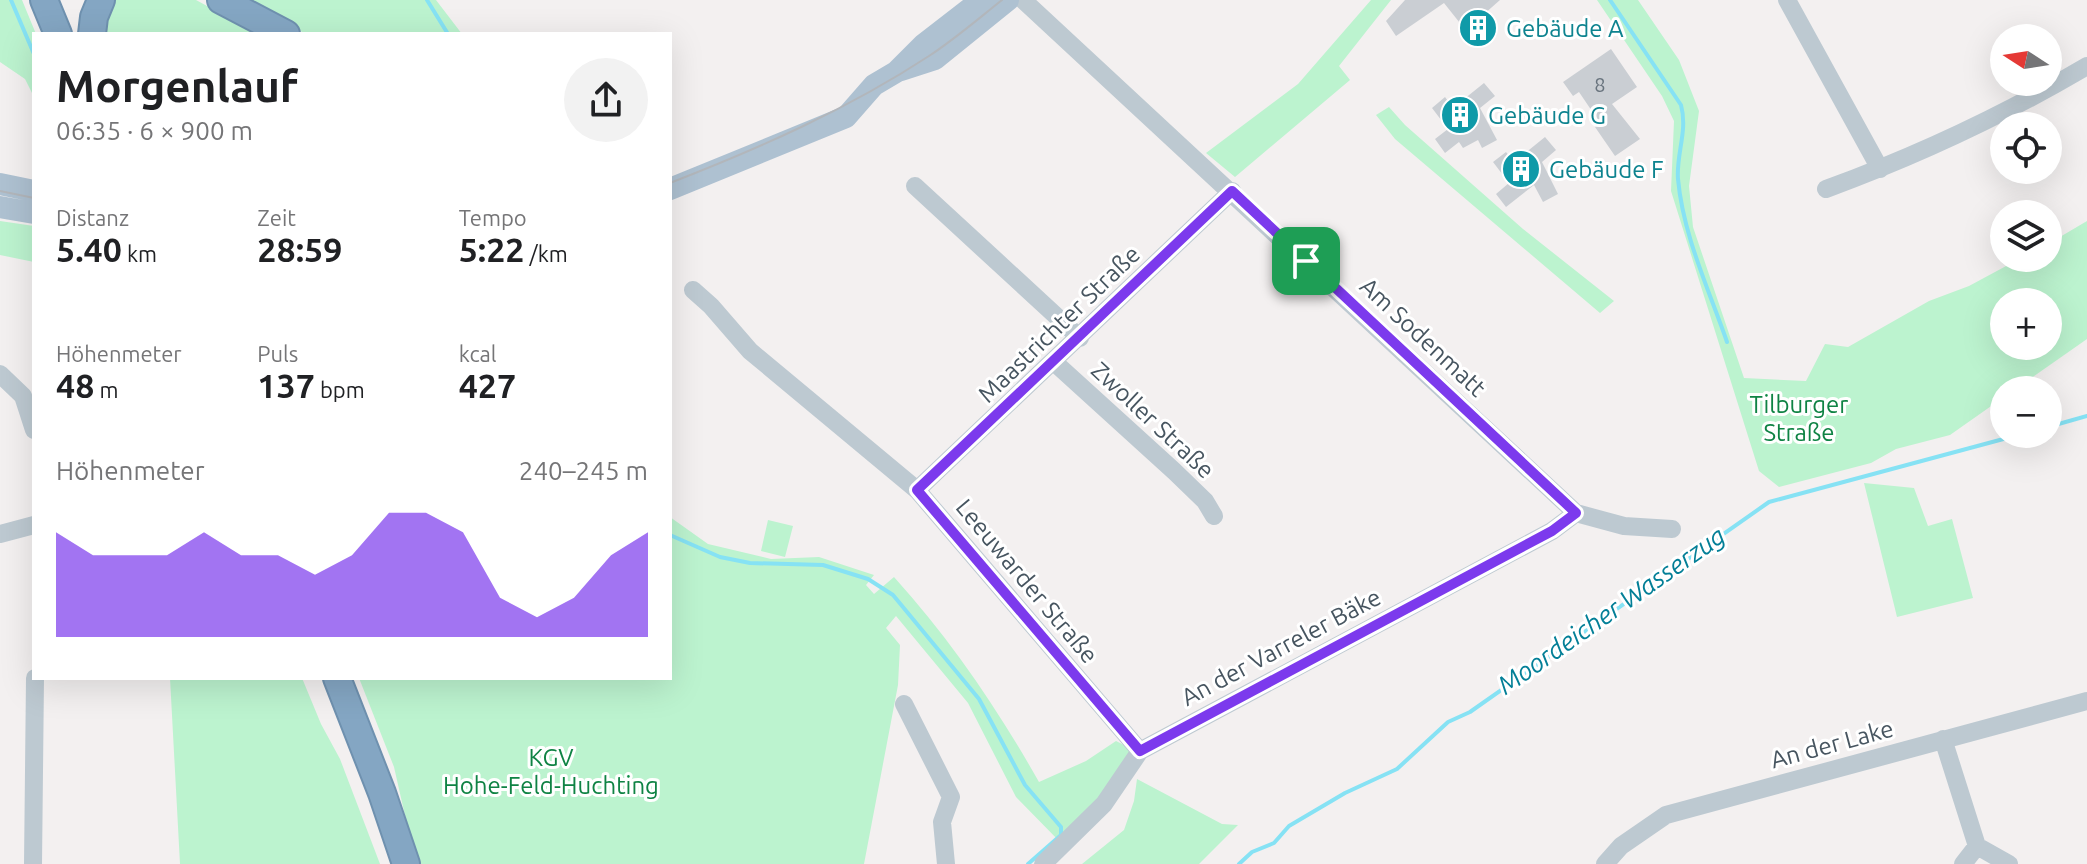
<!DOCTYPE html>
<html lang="de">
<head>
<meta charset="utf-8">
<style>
	:root { --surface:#fff; --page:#f2f2f2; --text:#202124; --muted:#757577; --accent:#7c3aed }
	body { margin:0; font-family:Ubuntu,sans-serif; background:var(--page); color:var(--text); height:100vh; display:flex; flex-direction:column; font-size:30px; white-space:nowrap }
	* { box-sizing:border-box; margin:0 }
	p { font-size:26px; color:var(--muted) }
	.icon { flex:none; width:44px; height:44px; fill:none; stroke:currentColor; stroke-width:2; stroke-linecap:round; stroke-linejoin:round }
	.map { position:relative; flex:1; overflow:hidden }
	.side { position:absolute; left:32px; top:32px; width:640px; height:648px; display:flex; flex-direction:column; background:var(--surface); border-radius:0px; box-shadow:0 8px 32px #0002 }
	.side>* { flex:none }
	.needle { width:52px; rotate:282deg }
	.tools { position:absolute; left:1990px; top:24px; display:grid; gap:16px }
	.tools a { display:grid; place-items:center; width:72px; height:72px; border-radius:50%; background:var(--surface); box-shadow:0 8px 32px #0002; font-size:40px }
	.pin { position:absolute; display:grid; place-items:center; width:68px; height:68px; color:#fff; margin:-34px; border-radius:16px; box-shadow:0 4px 12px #0006 }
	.round { display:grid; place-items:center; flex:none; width:84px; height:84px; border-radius:42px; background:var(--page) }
	.overview { display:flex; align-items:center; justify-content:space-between; height:136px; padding:0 24px }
	h1 { font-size:44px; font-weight:700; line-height:60px }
	.metrics { display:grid; grid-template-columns:repeat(3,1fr); gap:12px; height:136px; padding:8px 24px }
	.metrics div { display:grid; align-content:center }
	.metrics b { font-size:34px; font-weight:700 }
	.metrics small { font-size:22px; font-weight:400 }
	.metrics p { font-size:22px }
	.chart { height:224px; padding:16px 24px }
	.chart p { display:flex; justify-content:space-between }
	.chart svg { width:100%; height:144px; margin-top:8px; fill:var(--accent); opacity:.7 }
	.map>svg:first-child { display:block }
	.green { fill:#bcf3cf; fill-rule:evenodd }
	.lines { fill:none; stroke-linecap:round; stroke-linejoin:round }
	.stream { stroke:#86e2f4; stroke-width:4 }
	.building { fill:#caced3 }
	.highway-casing { stroke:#6f91af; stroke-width:30 }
	.minor { stroke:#bdc9d1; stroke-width:18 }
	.major { stroke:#aec1d1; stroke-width:22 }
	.highway { stroke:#84a6c3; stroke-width:26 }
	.tram { stroke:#b2b6bb; stroke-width:2 }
	.route-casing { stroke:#fff; stroke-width:16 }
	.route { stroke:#7c3aed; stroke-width:10 }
	.labels { text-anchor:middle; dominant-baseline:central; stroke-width:6; stroke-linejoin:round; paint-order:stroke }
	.number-label { font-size:20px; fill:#68737d }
	.culture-label { font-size:24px; fill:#0d838f; stroke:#fff; text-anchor:start }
	.street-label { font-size:24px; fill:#475560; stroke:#fff }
	.park-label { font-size:24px; fill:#0f8344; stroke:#fff }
	.water-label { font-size:26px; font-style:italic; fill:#037f97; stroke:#fff }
</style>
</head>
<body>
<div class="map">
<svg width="2087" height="864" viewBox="0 0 2087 864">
	<rect width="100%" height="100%" fill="#f3f0f0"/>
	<path class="green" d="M0,0h22l14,34 -2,63 -9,-18 -25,-17z
		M110,0h86l63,34h-159z
		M242,0h194l26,34h-156z
		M1371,0h20l-52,66 11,14 -115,97 -29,-24 92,-69z
		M1597,0h41l41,60 20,51 -10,75 4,41 51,151 62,3 19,-37 23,3 81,-46 40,-15 52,-28h27v-14l39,-23v118l-73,51h-10v7l-54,38 -54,14 -25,14 -92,24 -20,-16 -88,-280 3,-70 -12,-25zM2004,302h44v44h-44z
		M1389,107l16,18 118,104 91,72 -14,12 -205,-174 -19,-24z
		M0,221l34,5v36l-34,-7z
		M1864,483l50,5 14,38 24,-7 21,79 -76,19z
		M670,517l38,27 63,15 48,-2 55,18 -8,10 8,9 20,-17c57,63 103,131 145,205l47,-21 30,-20 16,8 -8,18 -62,77 -46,-47 -48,-94 -72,-87 -10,12 14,17 -2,40 -34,179h-448l-22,-97 -35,-89h311z
		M768,520l25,6 -8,31 -24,-6z
		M170,678h132l19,46 19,35 40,105h-200z
		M1137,779l85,45 16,1 -39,39h-117l42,-34 10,-29z"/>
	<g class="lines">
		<path class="stream" d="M11,0l23,54
			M427,0l21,34
			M1610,0l71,105c7,26 -5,49 -3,74 5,56 31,111 49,163
			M2048,427l39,-11
			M670,535l50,22 30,6 73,2 45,14 25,16 86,104 46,86 36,42v8l-33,29
			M1239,864l13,-12 22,-9 15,-17 56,-33 52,-24 51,-47 22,-10 299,-210 253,-68"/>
	</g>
	<path class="building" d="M1405,0h95l-17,15 14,20 -18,12 -35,-44 -48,33 -10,-15z
		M1611,49l26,38 -25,17 28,35 -25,17 -20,-29 5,-4 -21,-31 -6,4 -10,-14z
		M1484,83l11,13 -15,12 17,32 -15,8 -4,-8 -15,8 -4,-6 -14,11 -10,-14 13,-10 -16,-21 13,-11 8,11z
		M1545,137l11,13 -14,12 16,32 -15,8 -9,-17 -28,22 -10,-13 13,-11 -16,-21 13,-10 8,10z"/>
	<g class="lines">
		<defs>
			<path id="highway" d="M44,0l14,34
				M221,0l65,34
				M92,34l2,-17 7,-17
				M337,678l45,115 24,71"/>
		</defs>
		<use href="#highway" class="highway-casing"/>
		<path class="minor" d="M1023,0l553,513 48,13 48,3
			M1787,0l93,169
			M915,186l165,152
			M1826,189c90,-33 178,-74 261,-123
			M693,290l18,16 39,45 167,139 223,261
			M1054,362l120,109 31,30 9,15
			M0,374l23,22 11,34
			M917,490l315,-299
			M0,534l34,-9
			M904,704l47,93 -9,25 4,42
			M1943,739l34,107 32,18
			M33,864l2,-186
			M1043,864l61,-60 36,-53 412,-220 24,-18
			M1605,864l16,-18 45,-31 421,-114
			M1963,864l14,-18"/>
		<path class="major" d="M901,70l34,-11 73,-59
			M0,184l34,7
			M670,189l176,-72 28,-32 22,-13 27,-27 58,-45
			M0,207l34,6"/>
		<use href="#highway" class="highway"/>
		<path class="tram" d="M670,183c90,-35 178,-74 259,-127 26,-17 49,-37 73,-56
			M0,191l34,7"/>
	</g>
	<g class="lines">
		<defs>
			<path id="route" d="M1232,191l344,322 -24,18 -412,220 -223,-261z"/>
		</defs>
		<use href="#route" class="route-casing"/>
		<use href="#route" class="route"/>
	</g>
	<defs>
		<symbol id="building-disc" viewBox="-11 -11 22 22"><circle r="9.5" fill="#0f9aa8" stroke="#fff"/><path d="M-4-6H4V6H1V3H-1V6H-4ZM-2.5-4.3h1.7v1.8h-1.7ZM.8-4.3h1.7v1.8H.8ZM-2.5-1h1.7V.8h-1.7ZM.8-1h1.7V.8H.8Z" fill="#fff"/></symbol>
	</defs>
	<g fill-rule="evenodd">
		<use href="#building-disc" x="1456" y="6" width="44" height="44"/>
		<use href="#building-disc" x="1438" y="93" width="44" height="44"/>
		<use href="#building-disc" x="1499" y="147" width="44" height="44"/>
	</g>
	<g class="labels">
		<g class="number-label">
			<text x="1600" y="84">8</text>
		</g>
		<g class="culture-label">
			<text x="1506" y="28">Gebäude A</text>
			<text x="1488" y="115">Gebäude G</text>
			<text x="1549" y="169">Gebäude F</text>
		</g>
		<g class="street-label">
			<text transform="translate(1059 324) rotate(-44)">Maastrichter Straße</text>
			<text transform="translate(1423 337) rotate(43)">Am Sodenmatt</text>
			<text transform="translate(1153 420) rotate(43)">Zwoller Straße</text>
			<text transform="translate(1027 581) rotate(50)">Leeuwarder Straße</text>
			<text transform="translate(1281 647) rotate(-28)">An der Varreler Bäke</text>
			<text transform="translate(1832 744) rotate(-15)">An der Lake</text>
		</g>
		<g class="park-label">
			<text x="1799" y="404">Tilburger<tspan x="1799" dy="28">Straße</tspan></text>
			<text x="551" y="757">KGV<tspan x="551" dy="28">Hohe-Feld-Huchting</tspan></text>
		</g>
		<g class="water-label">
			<text transform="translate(1611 610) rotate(-35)">Moordeicher Wasserzug</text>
		</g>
	</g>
</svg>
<div class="tools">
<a><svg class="needle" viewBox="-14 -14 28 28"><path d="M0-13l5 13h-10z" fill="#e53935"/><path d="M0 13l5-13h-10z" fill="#757577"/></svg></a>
<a><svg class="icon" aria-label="locate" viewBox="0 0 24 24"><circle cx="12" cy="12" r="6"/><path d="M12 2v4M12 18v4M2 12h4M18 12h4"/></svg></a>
<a><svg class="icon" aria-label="layers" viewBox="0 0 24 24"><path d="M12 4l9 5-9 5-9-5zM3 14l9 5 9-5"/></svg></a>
<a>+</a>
<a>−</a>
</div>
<div class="pin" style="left:1306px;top:261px;background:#1e9e55"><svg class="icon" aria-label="arrive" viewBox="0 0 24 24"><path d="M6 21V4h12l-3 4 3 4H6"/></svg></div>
<section class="side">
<div class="overview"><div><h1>Morgenlauf</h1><p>06:35 · 6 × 900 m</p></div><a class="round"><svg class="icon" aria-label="share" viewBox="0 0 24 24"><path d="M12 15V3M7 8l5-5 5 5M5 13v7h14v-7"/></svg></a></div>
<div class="metrics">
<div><p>Distanz</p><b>5.40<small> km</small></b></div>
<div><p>Zeit</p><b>28:59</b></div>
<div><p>Tempo</p><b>5:22<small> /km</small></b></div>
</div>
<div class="metrics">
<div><p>Höhenmeter</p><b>48<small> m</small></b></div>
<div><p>Puls</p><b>137<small> bpm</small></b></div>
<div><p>kcal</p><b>427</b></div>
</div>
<div class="chart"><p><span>Höhenmeter</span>240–245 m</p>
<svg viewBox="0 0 160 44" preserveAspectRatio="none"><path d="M0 44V12L10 19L20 19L30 19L40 12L50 19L60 19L70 25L80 19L90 6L100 6L110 12L120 32L130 38L140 32L150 19L160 12V44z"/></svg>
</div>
</section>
</div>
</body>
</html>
